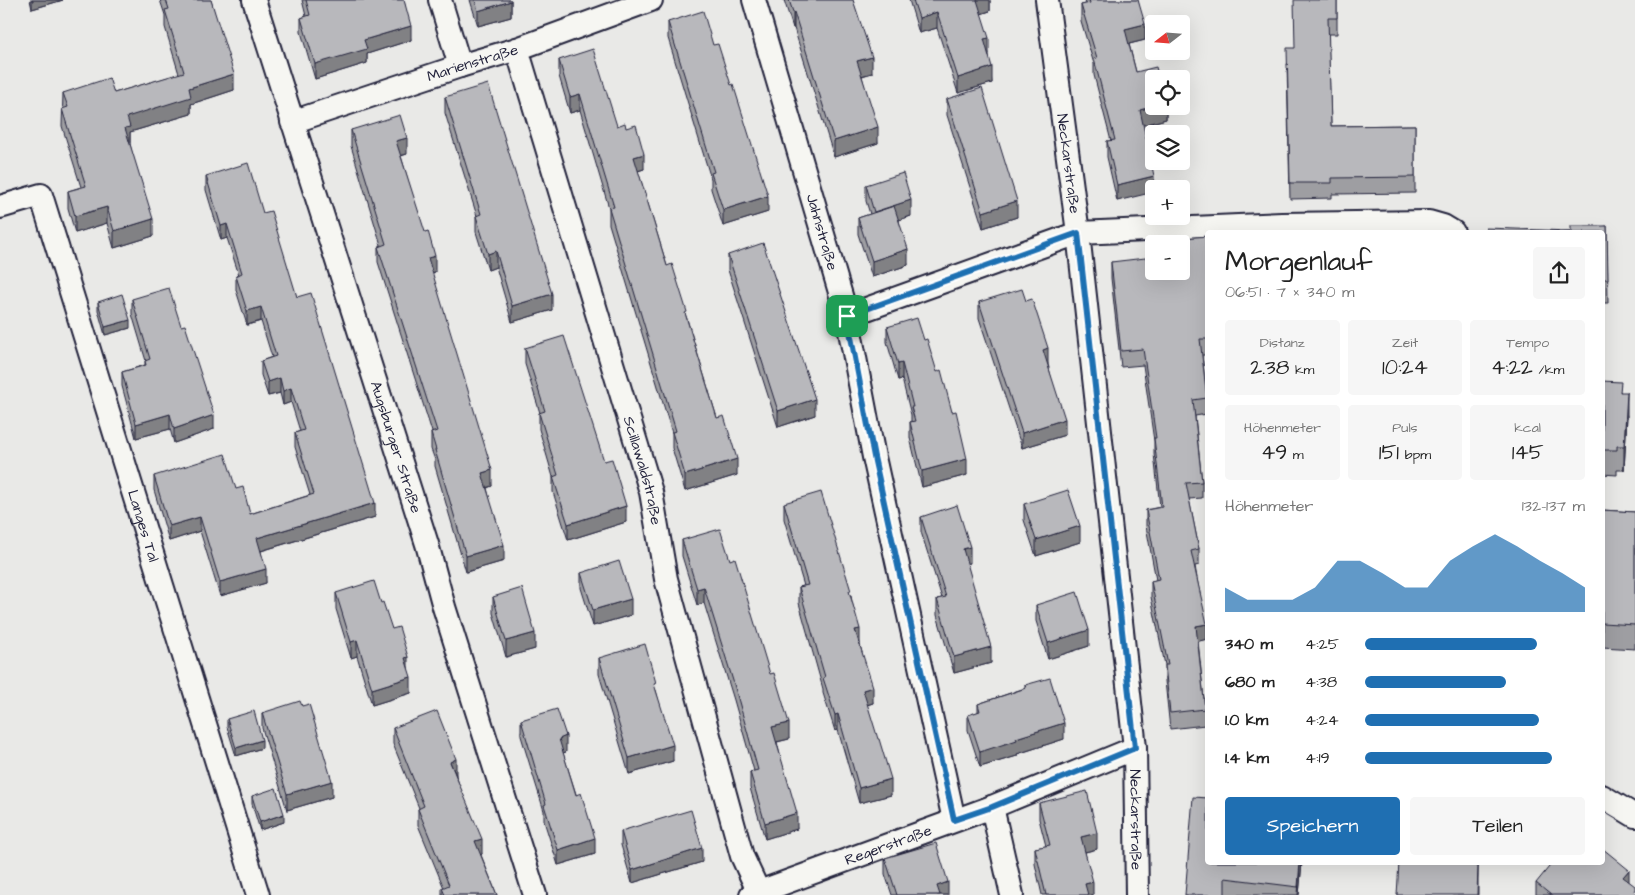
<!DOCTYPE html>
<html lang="de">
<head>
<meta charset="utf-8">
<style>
	:root { --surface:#fff; --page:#f6f6f6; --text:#222; --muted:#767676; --accent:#1f6fb2 }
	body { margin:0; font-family:"Architects Daughter",sans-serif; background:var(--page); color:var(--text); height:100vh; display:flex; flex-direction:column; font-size:19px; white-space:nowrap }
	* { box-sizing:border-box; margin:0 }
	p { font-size:16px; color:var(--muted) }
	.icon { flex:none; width:28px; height:28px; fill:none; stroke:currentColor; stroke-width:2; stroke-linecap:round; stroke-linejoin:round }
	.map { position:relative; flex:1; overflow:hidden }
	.details { position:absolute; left:1205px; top:230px; width:400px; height:635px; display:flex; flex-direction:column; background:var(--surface); border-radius:5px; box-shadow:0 5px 20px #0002 }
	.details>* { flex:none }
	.needle { width:32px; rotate:253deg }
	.buttons { position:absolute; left:1145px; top:15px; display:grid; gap:10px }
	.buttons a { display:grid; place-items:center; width:45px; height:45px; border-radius:5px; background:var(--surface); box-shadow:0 5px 20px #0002; font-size:25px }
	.pin { position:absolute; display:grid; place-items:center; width:42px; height:42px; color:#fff; margin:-21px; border-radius:10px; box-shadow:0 2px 8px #0006 }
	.round { display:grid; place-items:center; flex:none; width:52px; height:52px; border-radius:5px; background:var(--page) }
	.head { display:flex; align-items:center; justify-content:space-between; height:85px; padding:0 20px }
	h1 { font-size:28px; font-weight:600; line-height:38px }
	.figures { display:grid; grid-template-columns:repeat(3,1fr); gap:8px; height:85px; padding:5px 20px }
	.figures div { display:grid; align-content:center; border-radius:5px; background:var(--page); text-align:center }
	.figures b { font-size:21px; font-weight:600 }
	.figures small { font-size:14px; font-weight:400 }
	.figures p { font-size:14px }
	.chart { height:140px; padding:10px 20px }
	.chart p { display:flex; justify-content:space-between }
	.chart svg { width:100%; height:90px; margin-top:5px; fill:var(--accent); opacity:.7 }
	.primary-button { display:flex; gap:10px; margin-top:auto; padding:10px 20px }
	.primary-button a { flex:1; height:58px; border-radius:5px; background:var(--accent); color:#fff; font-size:20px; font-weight:600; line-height:58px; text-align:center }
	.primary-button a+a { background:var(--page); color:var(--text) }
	ul { padding:0 20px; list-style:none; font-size:16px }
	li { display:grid; grid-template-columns:80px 60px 1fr; align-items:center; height:38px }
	li i { height:12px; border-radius:6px; background:var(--accent) }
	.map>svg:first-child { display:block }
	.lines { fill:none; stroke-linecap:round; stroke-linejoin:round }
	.minor-casing { stroke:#22223b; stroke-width:26 }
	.minor { stroke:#f6f6f2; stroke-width:22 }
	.wall { fill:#9e9ea2; stroke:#22223b }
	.shaded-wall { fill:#818184; stroke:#22223b }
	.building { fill:#b8b8bc; stroke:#22223b }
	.route-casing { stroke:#fff; stroke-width:10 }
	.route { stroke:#1f6fb2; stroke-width:6 }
	.labels { text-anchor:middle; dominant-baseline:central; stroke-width:4.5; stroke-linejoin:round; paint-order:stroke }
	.street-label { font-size:15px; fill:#22223b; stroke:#f6f6f2 }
</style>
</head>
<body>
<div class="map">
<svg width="1635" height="895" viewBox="0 0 1635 895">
	<rect width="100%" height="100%" fill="#e9e9e7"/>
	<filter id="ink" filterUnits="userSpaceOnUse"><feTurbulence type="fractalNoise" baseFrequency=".02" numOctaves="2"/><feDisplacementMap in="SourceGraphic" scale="10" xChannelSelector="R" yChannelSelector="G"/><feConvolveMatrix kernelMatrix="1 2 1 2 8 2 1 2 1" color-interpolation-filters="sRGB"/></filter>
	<g filter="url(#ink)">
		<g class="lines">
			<defs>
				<g id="minor">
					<path id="s1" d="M254,0l173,544 17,63 91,288"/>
					<path d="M440,0l20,66"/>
					<path id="s2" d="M754,0l93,316 27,141 80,363"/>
					<path id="s3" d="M1047,0l31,233 57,515 2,147"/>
					<path id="s4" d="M517,49l134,443 15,87 76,277 18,39"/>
					<path id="s5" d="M292,122l168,-56 57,-17 134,-49"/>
					<path id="s6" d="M0,207l41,-12 217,700"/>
					<path d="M847,316l231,-83 204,-9 147,-2 14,4 10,6"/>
					<path d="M1602,796l33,20"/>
					<path d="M992,807l20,88"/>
					<path id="s7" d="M751,895l241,-88 143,-59"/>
				</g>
			</defs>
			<use href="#minor" class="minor-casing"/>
			<use href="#minor" class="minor"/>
		</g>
		<path class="wall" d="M30,0h33l-31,9z
			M160,0h51l23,90 -43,14v10l-61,18v12l23,92 -39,12 -7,-25 -32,10 -7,-25v-17l13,-4 -19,-61 1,-33h51l65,-19 -14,-47v-12z
			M302,0h102l7,40 -44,14v9l-52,16 -14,-47v-14l5,-2z
			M470,0h41v17l-33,9z
			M784,0h69l19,73 -10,3 16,67 -44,14 -40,-129h-1z
			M909,0h81v11l-9,3 8,40 3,29 -34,10 -21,-65 -18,5z
			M1085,0h53l7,40 -16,4 7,28 30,34v13l-23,6 11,64 -37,12 -10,-44v-16h4l-17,-66v-11l-13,-43v-16l5,-1z
			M1337,0v34h-9l3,92 84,-1v68l-83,1v4l-42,1 -3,-135z
			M668,22l45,23 55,167 -45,14 -12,-37v-10l-43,-141z
			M559,60l58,66 9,2 18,41 -6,2 29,95 20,53 30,99 20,57 -52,16 -13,-43v-15l-63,-209v-16l-29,-98 -10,3 -11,-37z
			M445,97l107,213 -40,12 -16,-55 -8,3 -12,-38v-16h1l-32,-103z
			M947,99l70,118 -34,11 -36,-113z
			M351,130l56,24 -6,2 34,116 -3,1 60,213 -5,2 17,73 -38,11 -31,-106v-6l-4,-11v-16l1,-1 -54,-170v-15l3,-2 -30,-99z
			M206,176l57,37 34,84 78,220 -114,34 5,32 -46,13 -20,-65 -31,10 -15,-51v-14l82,13 14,25 60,-19 -15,-48v-14l5,-2 -9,-29 -8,3 -3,-12 -12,3 -7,-21v-14l11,-4 -11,-36 -14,4 -11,-35v-14l3,-1 -12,-37 -6,2 -15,-50z
			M866,185l45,31 -12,4 9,45 -36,12 -14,-43v-16l12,-4 -4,-13z
			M1607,226l1,77h-6v-71l-31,-1z
			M1208,236v119h-6l5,43v16l-12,2 7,66v16l-13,1 10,50v16l-4,1 12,73 -9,2 7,68v16l-35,4 -5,-48v-16l-14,-68v-16l5,-1 -10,-54v-16l14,-3 -6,-53v-13l-11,-76 -22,2 -10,-89v-16l70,9 2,-33z
			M728,255l87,160 -37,12 -50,-157z
			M132,299l82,130 -40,14 -4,-14 -34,9 -14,-52v-14l23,-7v-4h1l-14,-47z
			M1026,301l22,63 17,71 -43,13 -43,-130v-16z
			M98,302l32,26 -25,7 -7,-25z
			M887,327l80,148 -45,12 -12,-49v-16h1v-7l-9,-36 -4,1 -11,-38z
			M525,348l79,113 22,61 -58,18 -15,-48v-15l-14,-48v-16h1l-15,-49z
			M1602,381l19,11 6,24 -3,54h-7v5l-15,-1z
			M784,503l67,93 9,48 13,59 -6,2 24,90 -32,8 -21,-73 -3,1 -12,-38v-4l-24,-86v-16l5,-1 -20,-67z
			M1024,504l56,38 -44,14 -12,-36z
			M1602,510l33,2v137l-33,-2z
			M921,517l49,46 -3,1 24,99 -37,10 -17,-58v-16l5,-1 -21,-66z
			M682,540l48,20 59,179 -12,3 20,87 -32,10 -15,-51v-16l4,-1 -20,-71 -30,-97 -7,2 -15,-49z
			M581,573l50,42 -38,11 -12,-38z
			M336,593l56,36 16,38 3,26 -39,12 -15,-49 -6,2 -15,-49z
			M493,597l42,52 -29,8 -13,-44z
			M1036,605l53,41 -41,13 -12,-38z
			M599,658l57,32 17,71 -44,13 -30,-100z
			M1025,685l39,54 -47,15v2l-37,11 -12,-37v-15l10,-3v-8l47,-16z
			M302,706l30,91 -45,13 -25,-82v-15z
			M227,719l35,29 -26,8 -9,-29z
			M521,720l45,32 -3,1 32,101 -37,11 -14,-44v-10l-23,-75z
			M393,728l63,47 26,79 -1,1 16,40h-55v-7h2l-26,-63v-16l1,-1 -26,-64z
			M252,796l32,26 -24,8 -8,-26z
			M1039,803l58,46 -12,3 8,43h-51l-7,-31v-16l11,-2 -7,-27z
			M621,831l81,31 -70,21 -11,-38z
			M885,858l63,37h-56l-7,-21z
			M1208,862h94l-3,33h-114z
			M1629,882l6,13h-99v-12z"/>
		<path class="shaded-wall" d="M32,0h31l-31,9z
			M977,0h13v11l-13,4z
			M511,1v16l-33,9v-15z
			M793,12h1v16h-1z
			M937,12v16l-18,5v-15z
			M1145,24v16l-20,5v-16z
			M411,26v14l-44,14v9l-52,16v-15l49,-24z
			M989,38v16l-5,1v-16z
			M872,57v16l-15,4v-16z
			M992,67v16l-34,10v-15z
			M234,74v16l-43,14v10l-61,18v11l-5,2v-17l2,-11 62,-29z
			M580,94v16l-10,3v-16z
			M1154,106h12v13l-26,7v-16z
			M878,127v16l-44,14v-16z
			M407,138v16l-11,3v-16z
			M644,154v15l-10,3v-15z
			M1154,176v16l-37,9v-16z
			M768,196v16l-45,14v-16z
			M911,200v16l-37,12v-16z
			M1017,201v16l-34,11v-16z
			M107,207v16l-32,10v-17z
			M153,219v17l-39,12v-17z
			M227,224v14l-6,2v-14z
			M908,249v16l-36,12v-16z
			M496,251v16l-8,3v-16z
			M435,256v16l-7,2v-16z
			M552,294v16l-40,12v-16z
			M261,307v14l-14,4v-14z
			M130,320v8l-25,7v-8z
			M1048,348v16l-5,2v-16z
			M902,363v16l-4,1v-16z
			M280,378v15l-12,3v-14z
			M291,388v14l-8,3v-14z
			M1627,392v24l-3,54v-24z
			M815,399v16l-37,12v-16z
			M170,414v15l-34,9v-14z
			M214,415v14l-40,14v-14z
			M1065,419v16l-43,13v-15z
			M737,459v16l-52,16v-16z
			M967,459v16l-45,12v-16z
			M492,470v16l-10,3v-16z
			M375,503v14l-118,35v-14z
			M626,506v16l-58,18v-16z
			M200,517v14l-31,10v-15z
			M1080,526v16l-44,14v-16z
			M504,545v16l-38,11v-16z
			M970,547v16l-7,2v-16z
			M266,569v14l-46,13v-14z
			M704,587v16l-7,2v-16z
			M631,599v16l-38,11v-16z
			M1207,624v15l-11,3v-16z
			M860,629v15l-5,-14z
			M1089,630v16l-41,13v-16z
			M535,633v16l-29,8v-16z
			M357,640v16l-6,2v-16z
			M991,647v16l-37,10v-16z
			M408,657v16l-3,-15z
			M411,677v16l-39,12v-16z
			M873,687v16l-10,3v-16z
			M838,714v16l-3,1v-16z
			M789,723v16l-17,4v-16z
			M1064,723v16l-47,15v2l-37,11v-15l36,-14z
			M566,736v16l-7,2v-15z
			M262,740v8l-26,8v-8z
			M673,745v16l-44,13v-16z
			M456,759v16l-6,-13z
			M891,779v16l-32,8v-15z
			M332,781v16l-45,13v-16z
			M797,813v16l-32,10v-16z
			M284,814v8l-24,8v-8z
			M1097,833v16l-16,4v-16z
			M595,838v16l-37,11v-15z
			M482,839v15l-7,3v-16z
			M702,848v14l-70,21v-13z
			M1300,862h2l-3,33h-1z
			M1478,866v29h-1z
			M1629,870v23l-6,-16z
			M948,882v13h-11v-9z
			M1093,882v13h-8v-11z"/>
		<path class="building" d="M166,0h45l23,74 -45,14 2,9 -64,20 3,10 -5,1 28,91 -39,12 -7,-24 -32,9 -7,-25 18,-5 -24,-77 6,-2 -5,-14 46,-15 5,15 70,-21 -19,-62 4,-1z
			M306,0h98l7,26 -47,14 3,9 -52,15 -14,-46 9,-3z
			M475,0h36v1l-33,10z
			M789,0h64l19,57 -15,4 21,66 -44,14 -40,-129h-1z
			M913,0h64l12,38 -5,1 8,28 -34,11 -21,-66 -18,6z
			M1089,0h49l7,24 -20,5 11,43 20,-5 3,12h-5v27l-14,4 14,66 -37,9 -10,-44 8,-1 -21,-81 3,-1 -16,-53 9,-2z
			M1294,0h43v18h-9l3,108 84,-1v52l-83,1v5h-42l-3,-135h8z
			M703,11l10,34 5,-1 13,41 2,-1 35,112 -45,14 -12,-37 3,-1 -46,-150z
			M593,49l24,77 8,-3 1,5 10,-3 8,29 -10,3 33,109 5,-2 15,48 -2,1 32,105 7,-2 13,43 -52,16 -13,-43 4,-1 -67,-223 5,-1 -34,-113 -10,3 -11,-37z
			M488,84l64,210 -40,12 -16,-55 -8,3 -12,-38 5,-2 -36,-117z
			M982,88l35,113 -34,11 -36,-113z
			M400,115l7,23 -11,3 29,91 3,-1 7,25 -7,2 64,212 -10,3 22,72 -38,11 -31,-106h1l-5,-17 6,-2 -59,-184 8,-3 -35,-114z
			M248,163l15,50 8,-2 26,86 14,-4 64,210 -118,35 9,31 -46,13 -20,-65 -31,9 -15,-50 71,-22 11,35 7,-2 7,27 64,-20 -19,-61 9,-3 -13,-42 -8,3 -3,-13 -12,4 -7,-21 15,-5 -15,-49 -14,4 -11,-35 6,-3 -15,-49 -6,2 -15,-50z
			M903,173l8,27 -37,12 -8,-27z
			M894,206l14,43 -36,12 -14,-43z
			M1571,226h36l1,53h-6v-47h-116v-4l85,3z
			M1208,236v103h-8l7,59 -14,2 9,82 -16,1 13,66 -8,2 16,73 -11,2 9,83 -35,4 -5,-48h3l-17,-84 8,-2 -13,-69 16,-3 -8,-69h2l-13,-89 -22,2 -10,-89 43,-5v14h27v-24h3l-1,-9z
			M763,243l52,156 -37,12 -50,-156z
			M169,288l12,38 4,-1 29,90 -40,14 -4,-15 -34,10 -14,-52 24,-7 -1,-4 5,-2 -18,-60z
			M1022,289l4,12 6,-2 16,49 -5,2 22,69 -43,14 -43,-131z
			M122,294l8,26 -25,7 -7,-25z
			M917,318l7,22 3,-1 10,33 4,-2 11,42 4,-1 11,48 -45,12 -12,-49 5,-1 -4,-14h2l-11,-44 -4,1 -11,-37z
			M564,336l40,125 8,-2 14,47 -58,18 -15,-47 5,-2 -19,-62 6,-2 -20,-63z
			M1602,381l19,1 -1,10h7l-3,54h-7v4h-15z
			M1068,490l12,36 -44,14 -12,-36z
			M821,492l30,99h-2l11,38 -5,1 18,57 -10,3 15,49h1l12,40 -32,9 -21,-74 -3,1 -12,-37 2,-1 -26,-90 9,-2 -24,-82z
			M957,505l13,42 -7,2 28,98 -37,10 -17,-58 9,-2 -25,-80z
			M1602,510l33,2v113l-33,-2z
			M720,529l10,31 5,-2 35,116 4,-1 15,50 -17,4 25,86 -32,10 -15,-51 8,-2 -24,-86 -30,-97 -7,2 -15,-49z
			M619,561l12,38 -38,11 -12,-37z
			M374,581l7,22 2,-1 9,27 7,-2 9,30 -3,1 6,19 -39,12 -15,-49 -6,2 -15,-49z
			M522,588l13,45 -29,8 -13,-44z
			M1077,592l12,38 -41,13 -12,-38z
			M645,644l11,39 -2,1 19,61 -44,13 -30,-100z
			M1050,678l14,45 -48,15 1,2 -37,12 -12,-37 12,-4 -2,-7 48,-16 -1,-3z
			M300,701l2,5 7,-2 23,77 -45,13 -25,-81z
			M557,709l9,27 -7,3 17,56 5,-2 14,45 -37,12 -14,-45 2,-1 -25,-84z
			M254,711l8,29 -26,8 -9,-29z
			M437,711l19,48 -6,3 32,77 -7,2 22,54h-52l-3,-7 7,-3 -31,-76 6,-3 -31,-78z
			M276,788l8,26 -24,8 -8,-26z
			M1087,791l10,42 -16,4 12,45 -8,2 3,11h-42l-11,-47 15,-3 -11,-42z
			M1193,797l15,1v64h92l-2,25 -73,-9v17h-40z
			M691,810l11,38 -70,22 -11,-39z
			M936,843l12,39 -11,4 3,9h-43l-12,-37z
			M1602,848l27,22 -6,7 12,9v3l-1,2 1,1v3h-84l-15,-12 17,-21h49z
			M1399,862h74v3l5,1 -1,29h-80z"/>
	</g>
	<g class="lines" filter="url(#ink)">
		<defs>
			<path id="route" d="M1078,233l57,515 -143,59 -38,13 -80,-363 -27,-141z"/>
		</defs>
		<use href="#route" class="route-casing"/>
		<use href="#route" class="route"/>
	</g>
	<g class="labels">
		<g class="street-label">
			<text stroke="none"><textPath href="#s5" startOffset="190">Marienstraße</textPath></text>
			<text stroke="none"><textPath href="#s3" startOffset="165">Neckarstraße</textPath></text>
			<text stroke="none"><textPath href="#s2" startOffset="242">Jahnstraße</textPath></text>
			<text stroke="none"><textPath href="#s1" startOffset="469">Augsburger Straße</textPath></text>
			<text stroke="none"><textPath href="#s4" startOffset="440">Scillawaldstraße</textPath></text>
			<text stroke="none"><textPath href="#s6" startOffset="389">Langes Tal</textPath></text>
			<text stroke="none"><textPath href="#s3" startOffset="825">Neckarstraße</textPath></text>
			<text stroke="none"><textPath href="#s7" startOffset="146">Regerstraße</textPath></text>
		</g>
	</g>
</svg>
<div class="buttons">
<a><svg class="needle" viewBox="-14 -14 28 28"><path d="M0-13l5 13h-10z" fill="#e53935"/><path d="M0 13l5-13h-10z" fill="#767676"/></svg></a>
<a><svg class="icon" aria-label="locate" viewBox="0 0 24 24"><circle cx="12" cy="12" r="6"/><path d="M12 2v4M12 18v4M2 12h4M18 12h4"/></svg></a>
<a><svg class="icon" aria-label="layers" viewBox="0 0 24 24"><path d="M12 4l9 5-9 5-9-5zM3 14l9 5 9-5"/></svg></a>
<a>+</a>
<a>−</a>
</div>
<div class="pin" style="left:847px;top:316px;background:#1e9e55"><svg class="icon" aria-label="arrive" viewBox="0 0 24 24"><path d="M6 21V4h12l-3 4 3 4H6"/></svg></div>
<section class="details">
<div class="head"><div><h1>Morgenlauf</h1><p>06:51 · 7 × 340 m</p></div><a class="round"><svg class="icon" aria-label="share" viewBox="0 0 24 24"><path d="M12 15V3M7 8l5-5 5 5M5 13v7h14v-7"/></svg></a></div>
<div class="figures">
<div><p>Distanz</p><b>2.38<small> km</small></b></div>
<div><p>Zeit</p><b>10:24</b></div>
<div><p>Tempo</p><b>4:22<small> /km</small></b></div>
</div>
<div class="figures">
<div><p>Höhenmeter</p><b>49<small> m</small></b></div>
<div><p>Puls</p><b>151<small> bpm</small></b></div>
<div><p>kcal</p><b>145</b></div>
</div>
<div class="chart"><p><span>Höhenmeter</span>132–137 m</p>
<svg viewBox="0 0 160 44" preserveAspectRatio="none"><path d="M0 44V32L10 38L20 38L30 38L40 32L50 19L60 19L70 25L80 32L90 32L100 19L110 12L120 6L130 12L140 19L150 25L160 32V44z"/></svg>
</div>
<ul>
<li><b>340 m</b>4:25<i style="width:78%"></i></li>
<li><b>680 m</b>4:38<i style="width:64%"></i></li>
<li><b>1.0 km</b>4:24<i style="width:79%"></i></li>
<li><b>1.4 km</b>4:19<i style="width:85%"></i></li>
</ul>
<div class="primary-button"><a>Speichern</a><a>Teilen</a></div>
</section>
</div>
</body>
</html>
